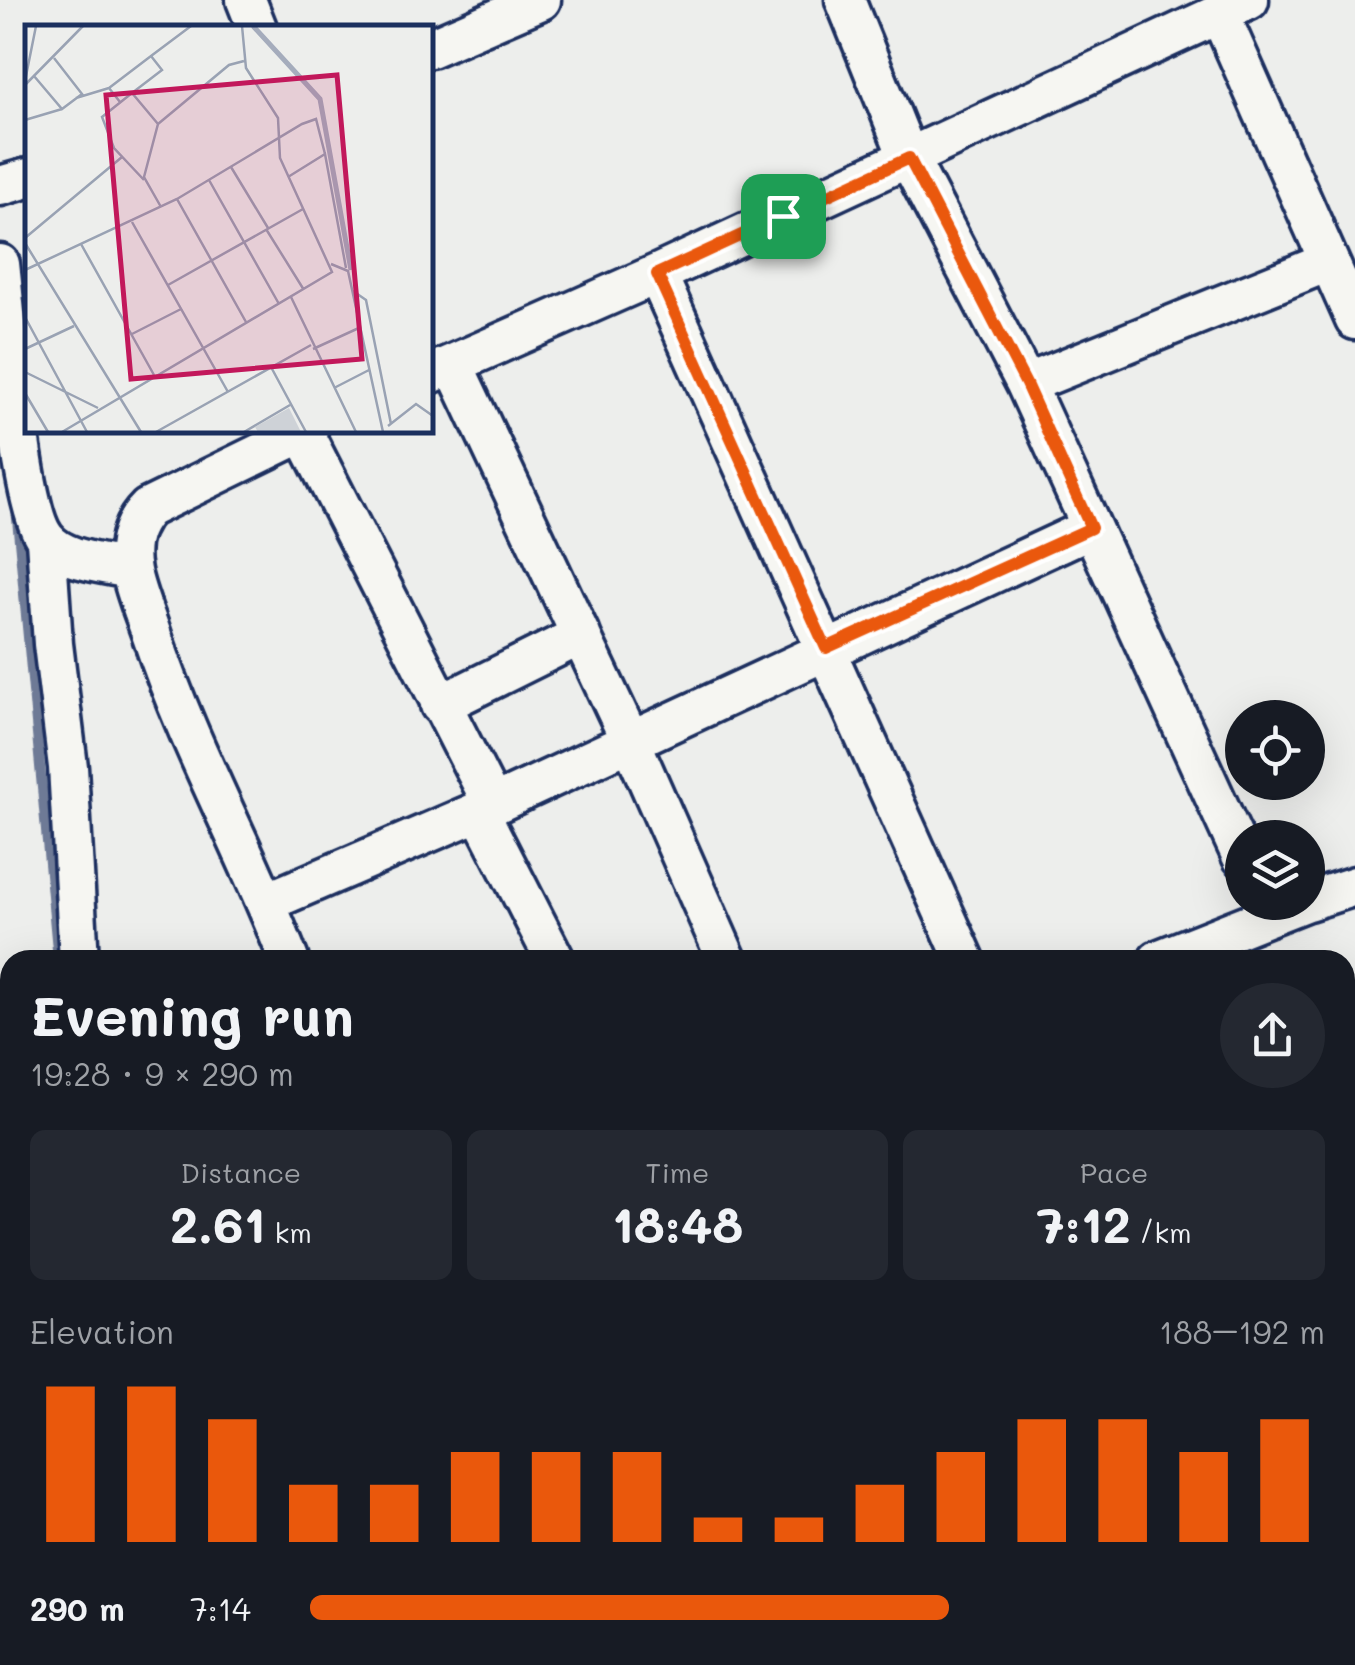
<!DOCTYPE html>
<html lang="en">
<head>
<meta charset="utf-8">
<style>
	:root { --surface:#171b24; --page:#242831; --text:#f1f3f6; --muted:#9ea1a6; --accent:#ea580c }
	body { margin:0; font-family:Mali,sans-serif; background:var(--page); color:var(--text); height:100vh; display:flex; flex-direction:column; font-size:38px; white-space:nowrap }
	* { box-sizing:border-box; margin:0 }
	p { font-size:32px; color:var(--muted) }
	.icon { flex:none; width:55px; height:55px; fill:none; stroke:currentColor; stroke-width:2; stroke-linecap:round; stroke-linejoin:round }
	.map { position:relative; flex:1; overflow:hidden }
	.side { position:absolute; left:0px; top:950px; width:1355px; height:715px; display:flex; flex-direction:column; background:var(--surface); border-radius:30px 30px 0 0; box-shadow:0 10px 40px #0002 }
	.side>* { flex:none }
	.controls { position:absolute; left:1225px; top:700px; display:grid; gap:20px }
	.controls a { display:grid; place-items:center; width:100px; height:100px; border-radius:50%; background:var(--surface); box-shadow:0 10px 40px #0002; font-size:50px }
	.pin { position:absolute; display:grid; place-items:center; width:85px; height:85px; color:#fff; margin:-42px; border-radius:20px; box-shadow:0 5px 15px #0006 }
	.round { display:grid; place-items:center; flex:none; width:105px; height:105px; border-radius:52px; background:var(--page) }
	.summary { display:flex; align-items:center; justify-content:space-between; height:170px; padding:0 30px }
	h1 { font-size:55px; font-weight:800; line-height:75px }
	.figures { display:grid; grid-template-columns:repeat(3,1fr); gap:15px; height:170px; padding:10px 30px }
	.figures div { display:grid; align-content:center; border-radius:15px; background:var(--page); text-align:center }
	.figures b { font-size:50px; font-weight:800 }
	.figures small { font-size:28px; font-weight:400 }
	.figures p { font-size:28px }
	.chart { height:280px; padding:20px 30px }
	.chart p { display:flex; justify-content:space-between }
	.chart svg { width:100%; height:180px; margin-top:10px; stroke:var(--accent); stroke-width:6 }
	ul { padding:0 30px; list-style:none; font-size:32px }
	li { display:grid; grid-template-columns:160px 120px 1fr; align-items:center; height:75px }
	li i { height:25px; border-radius:12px; background:var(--accent) }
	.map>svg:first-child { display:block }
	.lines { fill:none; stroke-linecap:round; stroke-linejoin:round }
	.stream { stroke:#6e7a96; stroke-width:10 }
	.street-casing { stroke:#1b2f5e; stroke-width:45 }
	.path { stroke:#1b2f5e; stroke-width:6; stroke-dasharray:8 8; stroke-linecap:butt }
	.street { stroke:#f6f6f2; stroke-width:38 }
	.route-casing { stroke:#fff; stroke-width:20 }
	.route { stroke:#ea580c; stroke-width:12 }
	.inset-river { fill:none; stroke:#a5acbc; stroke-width:5 }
	.inset-road { fill:none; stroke:#99a2b3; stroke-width:2.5 }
	.view { fill:#c2185b; fill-opacity:0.15; stroke:#c2185b; stroke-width:5 }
	.inset-edge { fill:none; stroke:#1b2f5e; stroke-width:5 }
</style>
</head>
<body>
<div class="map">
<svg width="1355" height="1665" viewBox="0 0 1355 1665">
	<rect width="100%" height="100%" fill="#edeeec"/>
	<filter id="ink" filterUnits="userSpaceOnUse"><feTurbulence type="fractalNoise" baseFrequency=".01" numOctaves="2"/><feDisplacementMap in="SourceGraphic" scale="20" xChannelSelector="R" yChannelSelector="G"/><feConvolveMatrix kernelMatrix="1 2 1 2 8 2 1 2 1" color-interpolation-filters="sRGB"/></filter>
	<g filter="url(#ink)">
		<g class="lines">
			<path class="stream" d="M16,508l42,452
				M184,1655l8,10"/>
			<defs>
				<path id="street" d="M246,0l11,28
					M845,0l64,159 117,225 216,473
					M1220,15l135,305
					M430,48l111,-48
					M0,186l28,-8
					M0,264c6,51 20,242 45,274 17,23 59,25 85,31
					M657,274l308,686
					M453,364l178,378 96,218
					M430,374l227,-100 592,-274
					M1026,384l302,-122
					M303,432l190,373
					M46,540l7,104 15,123 11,193
					M440,705l141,-70
					M479,811l76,149
					M1308,901l47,-15
					M267,902l226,-97 598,-277
					M289,960c-42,-110 -100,-212 -137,-324 -7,-21 -17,-44 -21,-65 -5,-25 0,-46 17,-63l160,-78
					M1158,960l146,-58
					M1345,1263l10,-7
					M1345,1399l2,33 8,22
					M1345,1573l10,-6
					M470,1655l6,10
					M1196,1655l6,8 14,-8
					M1298,1655l7,10
					M794,1665l16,-10"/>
			</defs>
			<use href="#street" class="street-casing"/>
			<path class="path" d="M0,1428l10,-7"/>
			<use href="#street" class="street"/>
		</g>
	</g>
	<g class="lines" filter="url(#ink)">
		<defs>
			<path id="route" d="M909,158l117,226 65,144 -265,120 -169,-374z"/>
		</defs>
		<use href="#route" class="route-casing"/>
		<use href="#route" class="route"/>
	</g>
	<g transform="translate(25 25)">
		<rect width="408" height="408" fill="#edeeec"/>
		<path d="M264,383l12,24h-43l-3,-5z" fill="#ced2d7"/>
		<path class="inset-river" d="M228,1l67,73 31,171"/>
		<path class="inset-road" d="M9,51l28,33 20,-15 -28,-36M0,56l11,-55M0,60l58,-59M107,68l30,-23 -11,-14 40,-30M51,73l33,-10M95,77l-11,-14 42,-32M0,95l37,-11M206,142l37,61M263,152l37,-23 21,114M119,155l-30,-32 -12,-31 30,-24 26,31M184,155l70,124M152,174l69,123M136,182l-17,-30 14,-53 71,-59 15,-4M107,197l96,170M241,204l38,61M0,213l97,-81M0,218l116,189M56,219l73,131M306,239l17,7 35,161M0,245l152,-71 125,-75 14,-5 9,35M143,260l135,-76M328,266l13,9 25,124M266,272l65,135M0,292l62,115M107,309l49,-25M0,324l49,-23M288,324l48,-22M246,342l35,65M0,347l73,36M309,363l35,-18M0,368l23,39M363,401l28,-22 17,12M37,407l270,-160 -52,-114 -2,-40 -32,-50 -4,-42M131,407l155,-87M219,407l46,-27"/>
		<path class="view" d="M312,50l25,284 -231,20 -25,-284z"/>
		<rect width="408" height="408" class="inset-edge"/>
	</g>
</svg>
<div class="controls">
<a><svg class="icon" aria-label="locate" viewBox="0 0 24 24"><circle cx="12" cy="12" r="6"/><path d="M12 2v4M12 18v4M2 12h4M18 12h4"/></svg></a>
<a><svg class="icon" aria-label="layers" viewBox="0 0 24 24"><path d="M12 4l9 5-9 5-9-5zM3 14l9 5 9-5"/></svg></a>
</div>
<div class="pin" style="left:783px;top:216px;background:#1e9e55"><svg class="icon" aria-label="arrive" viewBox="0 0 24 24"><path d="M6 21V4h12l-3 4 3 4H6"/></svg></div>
<section class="side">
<div class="summary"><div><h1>Evening run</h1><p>19:28 · 9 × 290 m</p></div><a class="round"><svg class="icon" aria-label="share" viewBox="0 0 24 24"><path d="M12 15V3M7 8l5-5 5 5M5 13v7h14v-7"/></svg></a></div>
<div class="figures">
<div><p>Distance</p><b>2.61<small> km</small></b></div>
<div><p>Time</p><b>18:48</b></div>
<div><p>Pace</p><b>7:12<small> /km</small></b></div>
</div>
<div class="chart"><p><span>Elevation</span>188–192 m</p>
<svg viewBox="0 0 160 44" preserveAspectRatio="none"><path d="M5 44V6M15 44V6M25 44V14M35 44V30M45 44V30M55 44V22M65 44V22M75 44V22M85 44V38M95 44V38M105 44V30M115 44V22M125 44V14M135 44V14M145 44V22M155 44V14"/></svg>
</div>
<ul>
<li><b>290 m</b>7:14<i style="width:63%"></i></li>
</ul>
</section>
</div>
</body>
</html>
